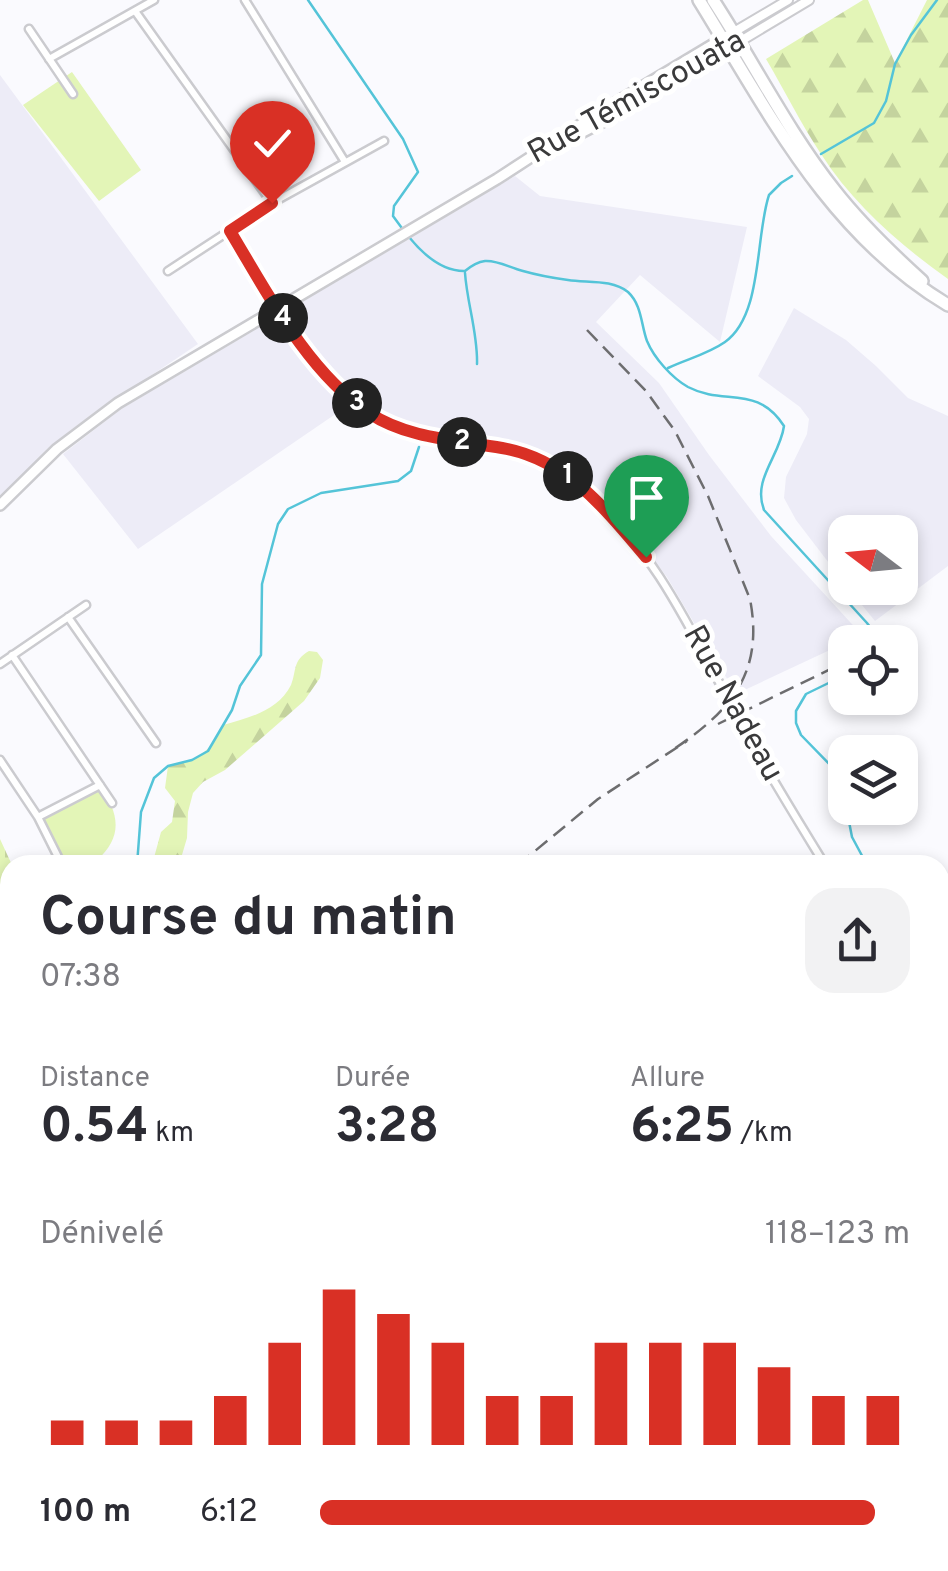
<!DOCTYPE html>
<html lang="fr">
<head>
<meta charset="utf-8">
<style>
	:root { --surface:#fff; --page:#f2f2f3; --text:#2b2b33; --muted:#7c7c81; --accent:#d93025 }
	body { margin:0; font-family:Overpass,sans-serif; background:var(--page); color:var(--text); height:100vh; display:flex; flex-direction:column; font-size:38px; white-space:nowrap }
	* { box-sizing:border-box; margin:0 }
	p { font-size:32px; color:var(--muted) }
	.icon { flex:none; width:55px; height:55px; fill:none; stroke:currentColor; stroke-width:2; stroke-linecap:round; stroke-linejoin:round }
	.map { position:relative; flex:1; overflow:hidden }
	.panel { position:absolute; left:0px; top:855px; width:950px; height:718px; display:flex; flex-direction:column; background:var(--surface); border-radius:30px 30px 0 0; box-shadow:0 5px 15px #0003 }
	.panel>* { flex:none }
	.needle { width:65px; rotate:286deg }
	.fabs { position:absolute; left:828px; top:515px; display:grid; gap:20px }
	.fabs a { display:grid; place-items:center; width:90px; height:90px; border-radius:20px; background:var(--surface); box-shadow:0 5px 15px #0003; font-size:50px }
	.pin { position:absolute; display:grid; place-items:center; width:85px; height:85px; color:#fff; margin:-102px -42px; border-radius:50% 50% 50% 0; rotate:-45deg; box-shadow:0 0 10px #0007 }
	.pin .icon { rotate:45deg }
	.km { position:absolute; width:50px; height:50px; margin:-25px; border-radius:50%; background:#222; color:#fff; font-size:28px; line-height:50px; text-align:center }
	.round { display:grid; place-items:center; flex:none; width:105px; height:105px; border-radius:30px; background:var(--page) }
	.summary { display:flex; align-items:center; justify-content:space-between; height:170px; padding:0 40px }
	h1 { font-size:55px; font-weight:700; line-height:75px }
	.metrics { display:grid; grid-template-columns:repeat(3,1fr); gap:15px; height:170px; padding:10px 40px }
	.metrics div { display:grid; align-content:center }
	.metrics b { font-size:50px; font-weight:700 }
	.metrics small { font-size:28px; font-weight:400 }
	.metrics p { font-size:28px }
	.chart { height:280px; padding:20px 40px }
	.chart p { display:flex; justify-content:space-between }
	.chart svg { width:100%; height:180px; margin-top:10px; stroke:var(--accent); stroke-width:6 }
	ul { padding:0 40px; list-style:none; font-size:32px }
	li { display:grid; grid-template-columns:160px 120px 1fr; align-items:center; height:75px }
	li i { height:25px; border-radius:12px; background:var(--accent) }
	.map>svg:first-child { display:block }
	.built { fill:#edecf7 }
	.forest { fill:url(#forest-firs) }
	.cemetery { fill:url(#cemetery-stones) }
	.park { fill:#e3f5b7 }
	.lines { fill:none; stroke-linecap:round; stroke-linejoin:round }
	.stream { stroke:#54c4d8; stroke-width:2.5 }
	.minor-casing { stroke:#cbcbcf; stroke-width:11 }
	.tertiary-casing { stroke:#cbcbcf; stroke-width:12 }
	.secondary-casing { stroke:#cbcbcf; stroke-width:14 }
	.trunk-casing { stroke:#cbcbcf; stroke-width:16 }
	.motorway-casing { stroke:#cbcbcf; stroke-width:18 }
	.minor { stroke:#fff; stroke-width:6 }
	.tertiary { stroke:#fff; stroke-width:8 }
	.secondary { stroke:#fff; stroke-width:9 }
	.trunk { stroke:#fff; stroke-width:11 }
	.motorway { stroke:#fff; stroke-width:12 }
	.rail { stroke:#6d6d6f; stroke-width:2.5; stroke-dasharray:15 8; stroke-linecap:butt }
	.route-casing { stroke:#fff; stroke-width:20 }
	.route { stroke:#d93025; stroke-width:12 }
	.labels { text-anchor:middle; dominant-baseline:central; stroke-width:10; stroke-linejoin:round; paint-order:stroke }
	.street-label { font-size:32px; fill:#3a3a3b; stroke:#fff }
</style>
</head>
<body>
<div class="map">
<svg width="948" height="1571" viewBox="0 0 948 1571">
	<defs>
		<pattern id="forest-firs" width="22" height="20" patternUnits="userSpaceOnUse" patternTransform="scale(2.5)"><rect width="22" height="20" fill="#e3f5b7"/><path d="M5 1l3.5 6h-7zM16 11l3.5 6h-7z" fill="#c4d39e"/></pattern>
		<pattern id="cemetery-stones" width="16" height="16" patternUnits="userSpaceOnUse" patternTransform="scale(2.5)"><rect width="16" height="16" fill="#e3f5b7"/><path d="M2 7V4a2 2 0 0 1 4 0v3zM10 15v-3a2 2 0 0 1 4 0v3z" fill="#c4d39e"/></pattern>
	</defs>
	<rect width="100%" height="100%" fill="#fafafe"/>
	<path class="built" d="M0,75l198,269 -119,80 -32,25 -47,50z
		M515,176l25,20 207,31 -27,115 -80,-67 -44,47 63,61 50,72 62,81 91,99 -126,59 -69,-117 -72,-89 -24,-20 -20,-11 -43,-15 -69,-9 -27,-7 -23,-10 -30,-18 -221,151 -75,-95 58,-45z
		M794,308l52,32 30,26 32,32 40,18v150l-73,55 -27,-33h52v-56h-55v52l-49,-64 -12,-22 2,-21 21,-43 2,-15 -9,-12 -42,-31z
		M10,1068v494h350l5,9h-365v-499z"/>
	<path class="forest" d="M863,0h5l27,63 32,-63h21v279c-48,-34 -95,-75 -127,-125 -20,-30 -36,-63 -55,-95z
		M309,651l8,1 6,8 -3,18 -16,23 -79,69 -22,12 -10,11 -5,19 -1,26 -8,27h-27l9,-33 11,-10 3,-21 -10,-13 3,-22c31,-7 41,-12 55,-41 25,-7 55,-14 68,-40 6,-15 1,-24 18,-34z"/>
	<path class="cemetery" d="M0,839l12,26h-2v114l-10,5z"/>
	<path class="park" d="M72,72l69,98 -42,31 -76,-96z
		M100,785c19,29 24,51 -4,76v4h-34l-24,-47z"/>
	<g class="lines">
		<path class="stream" d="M308,0l95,139 15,33 -24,34 -1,10 11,15
			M821,154l53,-31 12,-22 9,-37 16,-29 26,-35
			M409,237c13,16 33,34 55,34
			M465,271c6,-5 12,-9 20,-10 13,-1 25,7 38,10 14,4 30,7 45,9 19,3 44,-1 60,12 14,13 13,33 19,49 7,17 25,37 41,46 36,19 69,-3 96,39 -4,30 -32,53 -20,84l103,113 10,13 1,6
			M465,273c2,30 13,61 12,91
			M668,368c19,-9 40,-14 57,-26 38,-27 30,-105 44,-147l12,-12 11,-7
			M845,675l-39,19 -10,17v12l5,12 36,37 5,14 10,51 15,28
			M137,865l4,-53 13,-34 14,-12 24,-6 16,-9 24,-41 8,-24 21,-31 1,-71 16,-60 10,-15 33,-16 77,-12 13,-10 8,-24
			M940,940l8,-2
			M940,1534l8,-23
			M726,1571l2,-9
			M927,1571l3,-9"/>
		<defs>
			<path id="minor" d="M245,0l100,162
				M135,11l137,192
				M29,29l44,65
				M49,59l105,-59
				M230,231c48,79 96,178 192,204 64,17 107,6 163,54 66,57 104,137 144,212 29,56 63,110 96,164
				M168,271l104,-68 112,-62
				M68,617l88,126
				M12,655l100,148
				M0,664l86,-59
				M0,760l38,57 24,48
				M38,817l62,-32
				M576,1571l15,-9"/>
			<path id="tertiary" d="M734,32l54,-32
				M739,42l70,-42"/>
			<path id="secondary" d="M546,151l62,-32 125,-73
				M0,505l57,-56 61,-46 379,-224 100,-65 130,-78"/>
			<path id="trunk" d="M699,0c70,113 130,234 249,305
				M713,0c41,63 75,132 122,191 26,33 56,62 87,90"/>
			<path id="motorway" d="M940,1232l8,-13
				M940,1272l8,-13
				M800,1571l3,-9
				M821,1571l3,-9"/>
		</defs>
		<use href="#minor" class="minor-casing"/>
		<use href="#tertiary" class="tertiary-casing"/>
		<use href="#secondary" class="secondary-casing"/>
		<use href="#trunk" class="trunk-casing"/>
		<use href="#motorway" class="motorway-casing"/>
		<use href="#minor" class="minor"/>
		<use href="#tertiary" class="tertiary"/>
		<use href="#secondary" class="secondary"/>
		<use href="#trunk" class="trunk"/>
		<use href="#motorway" class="motorway"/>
		<path class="rail" d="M587,330l59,61 29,40 33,65 42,103c14,73 -18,111 -76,150
			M718,724l127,-62
			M518,865l80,-66 89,-58
			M0,1480l10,-11
			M0,1502l10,-9
			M132,1562l3,9"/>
	</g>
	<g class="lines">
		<defs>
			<path id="route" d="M272,203l-42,28c38,63 77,140 139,182 39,26 89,27 133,35 65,11 104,62 144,109"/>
		</defs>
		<use href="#route" class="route-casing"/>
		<use href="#route" class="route"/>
	</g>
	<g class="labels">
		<g class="street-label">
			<text transform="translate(637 98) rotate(-29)">Rue Témiscouata</text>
			<text transform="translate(732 704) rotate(61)">Rue Nadeau</text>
		</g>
	</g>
</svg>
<div class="fabs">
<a><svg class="needle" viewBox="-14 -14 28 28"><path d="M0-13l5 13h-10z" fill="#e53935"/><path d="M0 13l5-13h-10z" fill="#7c7c81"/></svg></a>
<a><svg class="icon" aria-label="locate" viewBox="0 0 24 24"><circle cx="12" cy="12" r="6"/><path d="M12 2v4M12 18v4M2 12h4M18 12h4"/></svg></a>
<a><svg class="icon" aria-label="layers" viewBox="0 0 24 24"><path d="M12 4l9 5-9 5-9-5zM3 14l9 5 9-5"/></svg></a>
</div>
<div class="pin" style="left:646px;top:557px;background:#1e9e55"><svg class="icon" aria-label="arrive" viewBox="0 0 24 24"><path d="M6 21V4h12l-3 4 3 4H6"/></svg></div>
<div class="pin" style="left:272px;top:203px;background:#d93025"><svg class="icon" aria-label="check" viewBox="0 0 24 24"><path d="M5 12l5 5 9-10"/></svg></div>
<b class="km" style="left:568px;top:476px">1</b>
<b class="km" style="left:462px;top:442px">2</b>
<b class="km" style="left:357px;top:403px">3</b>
<b class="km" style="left:283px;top:318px">4</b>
<section class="panel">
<div class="summary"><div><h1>Course du matin</h1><p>07:38</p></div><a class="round"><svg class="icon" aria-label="share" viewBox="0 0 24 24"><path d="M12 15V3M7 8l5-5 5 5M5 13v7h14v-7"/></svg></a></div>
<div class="metrics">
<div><p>Distance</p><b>0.54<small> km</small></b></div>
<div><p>Durée</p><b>3:28</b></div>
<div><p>Allure</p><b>6:25<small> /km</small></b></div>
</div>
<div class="chart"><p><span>Dénivelé</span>118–123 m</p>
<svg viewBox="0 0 160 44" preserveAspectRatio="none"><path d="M5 44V38M15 44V38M25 44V38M35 44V32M45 44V19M55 44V6M65 44V12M75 44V19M85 44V32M95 44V32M105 44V19M115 44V19M125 44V19M135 44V25M145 44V32M155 44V32"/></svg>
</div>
<ul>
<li><b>100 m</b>6:12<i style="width:94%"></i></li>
</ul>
</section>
</div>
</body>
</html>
